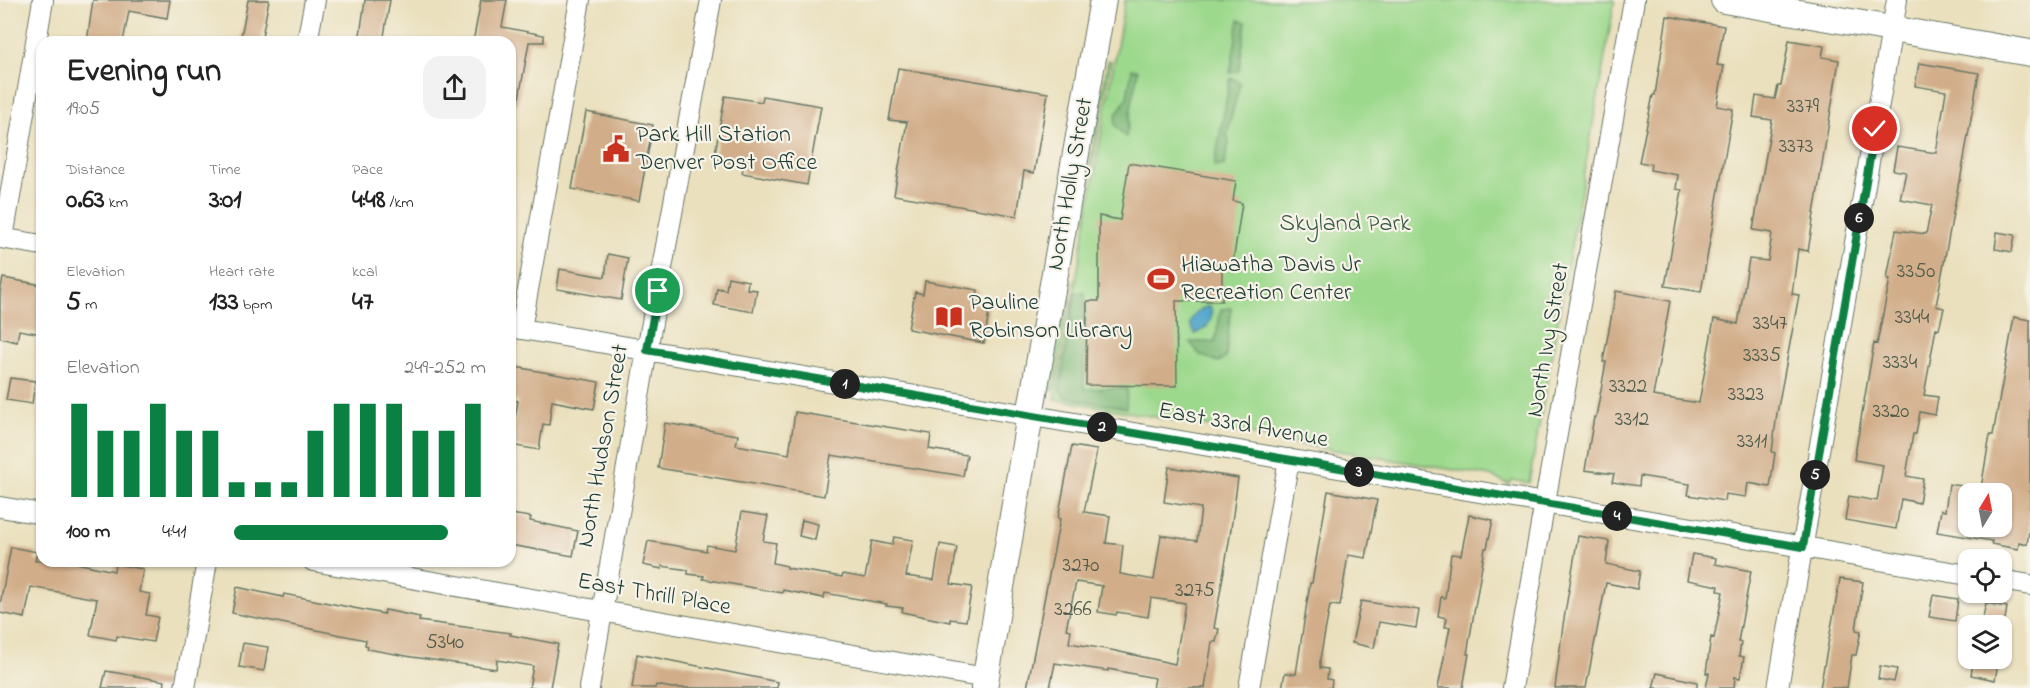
<!DOCTYPE html>
<html lang="en">
<head>
<meta charset="utf-8">
<style>
	:root { --surface:#fff; --page:#f2f2f2; --text:#222; --muted:#767676; --accent:#0b8043 }
	body { margin:0; font-family:"Indie Flower",sans-serif; background:var(--page); color:var(--text); height:100vh; display:flex; flex-direction:column; font-size:22px; white-space:nowrap }
	* { box-sizing:border-box; margin:0 }
	p { font-size:20px; color:var(--muted) }
	.icon { flex:none; width:33px; height:33px; fill:none; stroke:currentColor; stroke-width:2; stroke-linecap:round; stroke-linejoin:round }
	.map { position:relative; flex:1; overflow:hidden }
	.details { position:absolute; left:36px; top:36px; width:480px; height:531px; display:flex; flex-direction:column; background:var(--surface); border-radius:18px; box-shadow:0 2px 4px #0004 }
	.details>* { flex:none }
	.needle { width:39px; rotate:10deg }
	.buttons { position:absolute; left:1958px; top:483px; display:grid; gap:12px }
	.buttons a { display:grid; place-items:center; width:54px; height:54px; border-radius:12px; background:var(--surface); box-shadow:0 2px 4px #0004; font-size:30px }
	.pin { position:absolute; display:grid; place-items:center; width:51px; height:51px; color:#fff; margin:-26px; border:3px solid #fff; border-radius:50%; box-shadow:0 2px 6px #0007 }
	.km { position:absolute; width:30px; height:30px; margin:-15px; border-radius:50%; background:#222; color:#fff; font-size:16px; line-height:30px; text-align:center }
	.round { display:grid; place-items:center; flex:none; width:63px; height:63px; border-radius:18px; background:var(--page) }
	.summary { display:flex; align-items:center; justify-content:space-between; height:102px; padding:0 30px }
	h1 { font-size:33px; font-weight:700; line-height:45px }
	.stats { display:grid; grid-template-columns:repeat(3,1fr); gap:9px; height:102px; padding:6px 30px }
	.stats div { display:grid; align-content:center }
	.stats b { font-size:26px; font-weight:700 }
	.stats small { font-size:16px; font-weight:400 }
	.stats p { font-size:16px }
	.chart { height:168px; padding:12px 30px }
	.chart p { display:flex; justify-content:space-between }
	.chart svg { width:100%; height:108px; margin-top:6px; stroke:var(--accent); stroke-width:6 }
	ul { padding:0 30px; list-style:none; font-size:20px }
	li { display:grid; grid-template-columns:96px 72px 1fr; align-items:center; height:45px }
	li i { height:15px; border-radius:8px; background:var(--accent) }
	.map>svg:first-child { display:block }
	.green { fill:#9dd98d; stroke:#5e8b60; stroke-width:1.5 }
	.forest { fill:#7eb978; stroke:#4e7b56; stroke-width:1.5 }
	.water { fill:#50a4cc; stroke:#387080; stroke-width:1.5 }
	.building { fill:#d1ad89; fill-rule:evenodd }
	.lines { fill:none; stroke-linecap:round; stroke-linejoin:round }
	.minor-casing { stroke:#667664; stroke-width:22 }
	.tertiary-casing { stroke:#667664; stroke-width:28 }
	.minor { stroke:#fff; stroke-width:20 }
	.tertiary { stroke:#fff; stroke-width:26 }
	.route-casing { stroke:#fff; stroke-width:12 }
	.route { stroke:#0b8043; stroke-width:8 }
	.labels { text-anchor:middle; dominant-baseline:central; stroke-width:4.5; stroke-linejoin:round; paint-order:stroke }
	.number-label { font-size:21px; fill:#4c5949 }
	.poi-label { font-size:24px; fill:#1f3d34; stroke:#f7f3e8; text-anchor:start }
	.street-label { font-size:24px; fill:#1f3d34; stroke:#f7f3e8 }
	.park-label { font-size:24px; fill:#385c46; stroke:#f7f3e8 }
</style>
</head>
<body>
<div class="map">
<svg width="2030" height="688" viewBox="0 0 2030 688">
	<rect width="100%" height="100%" fill="#f7f3e8"/>
	<filter id="ink" filterUnits="userSpaceOnUse"><feTurbulence type="fractalNoise" baseFrequency=".0167" numOctaves="2"/><feDisplacementMap in="SourceGraphic" scale="12" xChannelSelector="R" yChannelSelector="G"/><feConvolveMatrix kernelMatrix="1 2 1 2 8 2 1 2 1" color-interpolation-filters="sRGB"/></filter>
	<filter id="wash" filterUnits="userSpaceOnUse"><feTurbulence type="fractalNoise" baseFrequency=".008" numOctaves="4" result="noise"/><feDisplacementMap in="SourceGraphic" scale="24" xChannelSelector="R" yChannelSelector="G"/><feGaussianBlur stdDeviation="1.35" result="paint"/><feColorMatrix in="noise" values="0 0 0 0 0 0 0 0 0 0 0 0 0 0 0 0 0 1.4 0 .05"/><feComposite in="paint" operator="in"/></filter>
	<g filter="url(#wash)">
		<rect width="100%" height="100%" fill="#eae0bd"/>
		<path class="green" d="M1125,0h490l-86,483 -17,-3 -3,4 -19,-8 -211,-35 -2,-2 -222,-40z
			M1108,60l3,1 -24,135h-3z
			M1068,283h4l-18,107 -4,-1z"/>
		<path class="forest" d="M1239,20l7,2 -7,49 -9,2z
			M1132,69l6,1 -12,67 -11,-12 1,-10 11,-17z
			M1233,78l7,5 -13,50 2,11 -5,21 -10,2 16,-87z
			M1075,292l10,1 -1,96 43,-1 -1,20 -61,-11 -5,-7z
			M1231,308l-5,50 -8,4 -18,-7 -10,-13h25l6,-33z"/>
		<path class="water" d="M1210,306c5,13 -3,24 -15,28l-5,-10c3,-11 9,-15 20,-18z"/>
		<g id="blocks">
			<path class="building" d="M93,0h77l-3,18 -38,-7 -6,31h-36z
				M248,0h21l-8,42h-21z
				M365,0h25l-7,42h-24z
				M481,0h26l-5,27 42,8v7h-15l-11,62 -8,-1v-61h-37z
				M1667,16l57,10 -7,39 7,1 -7,40 16,3 -32,183 -36,-6 17,-96 -6,-1 2,-14 -28,-5 1,-6 -12,-2 14,-67h2z
				M1789,40l35,6 -2,11 17,3 -31,191 -10,-2 -6,45 7,1 -22,118 -5,39 3,1 -5,34 -22,-4 -2,14 -21,-3 -1,7 -36,-6 2,-11 -50,-8 -1,10 -27,-4 2,-8 -29,-4 9,-53h2l10,-55h-3l13,-71 54,10 -17,95 46,7 15,-84 24,5 11,-65 19,2 4,-28 -19,-3 19,-110 -19,-3 3,-21 19,3 3,-13h3z
				M1919,63l60,10 -19,108h-1l-23,125 8,2 -5,21 -3,-1 -12,67 14,2 -3,18 -15,-3 -4,22h-3l-7,42 17,3 -4,24 -18,-4 -5,30 -51,-9 4,-24 28,5 6,-36 -29,-5 20,-117 3,1 13,-65 -3,-1 9,-48 30,4 6,-29 -32,-6 6,-27 -13,-2 4,-23 39,6 10,-62 -31,-5z
				M898,68l150,25 -14,80 -10,-2 -7,45 -123,-21 13,-73 -18,-2z
				M725,96l37,6 1,-6 58,10 -14,79 -65,-12 2,-9 -30,-5z
				M586,112l67,13 -14,76 -67,-12z
				M1129,163l107,18 -3,20 9,2 -10,66 -10,-2v34h-46l1,85 -91,-1 1,-84h12v-85l21,4z
				M1997,232l18,3 -3,17 -17,-3z
				M608,254l20,4 -7,42 -64,-11 3,-20 45,8z
				M728,277l20,4 -1,8 10,1 -4,22 -39,-7 3,-17 9,2z
				M3,278l39,7v49l-23,-4 -2,12 -17,-4v-46z
				M925,281l53,9 -2,13 14,3 -6,37 -76,-14 7,-37 8,2z
				M2014,317l16,3v204l-3,20 -8,-2 -1,7 -27,-5 1,-3 -55,-9 4,-22 4,1 4,-27 19,3v39h33v-32h-21l10,-59h3z
				M510,366l89,16 -5,27 -42,-8 -3,24 -6,-1 -4,26 -29,-5 8,-44 -8,-1z
				M10,378l25,3 -3,23 -26,-4z
				M795,412l136,22 -2,15 38,6 -4,21 -132,-21 -7,41 -166,-28 7,-45 73,12 -2,10 53,9z
				M1072,446l25,4 -13,62 26,4 -4,27 17,2 -3,29 34,6 7,-45 36,6 4,-33 -37,-6 5,-35 69,11 -8,58 -16,92 5,1 -3,13h-4l-7,46h-52l2,-10 -47,-9v2l-53,-8 -5,25h-23l33,-169 -2,-1zM1076,582l26,4 -4,26 18,3 1,-3 31,5 3,-19 34,5 -10,61 -64,-14 -42,-7 2,-13 -5,-1z
				M1328,491l49,9 -11,58 -18,-3 -8,51 -10,-1 -10,54v9l8,1 -1,10 5,1 -1,8h-49l3,-15 11,1 14,-91h2z
				M742,512l26,4 -5,25 13,2 -3,20 14,3v2l55,9 1,-3 22,4 7,-37 20,4 2,-8 19,3 -7,36 28,4 6,-36 17,3 -6,37 21,3 -6,34 -16,-2v3l-20,-4 -28,-6 1,-4 -17,-2 1,-2 -62,-11 -1,5 -41,-8 -1,3 -79,-14 1,-3 -16,-2v-4l-26,-4v3l-19,-4 5,-24 58,10 1,-6 28,5z
				M510,514l21,3 -1,4 48,10 -5,25 -63,-11z
				M1469,515l24,5 -6,28h-2l-18,106h2l-6,34h-25l12,-61h-5l2,-9 -9,-2 3,-19 4,1 6,-44 10,1z
				M802,520l16,4 -3,16 -16,-4z
				M1578,536l31,5 -3,23 34,7 -3,18 -31,-6 -20,105h-31l8,-63z
				M11,547l26,5 -2,9h41v2l38,8 1,-7 28,5 -4,23 11,2 -4,21 12,2 -5,25 -36,-6 -1,4 -26,-5 7,-36 -66,-12 -6,31 -25,-5v-9z
				M1692,554l24,4 -1,6 36,7 -13,71h3l-2,14 5,1 -4,21 -5,-1 -1,11h-28l3,-15h-3l5,-36 3,1 9,-46 -5,-1 1,-5 -32,-6z
				M1840,579l23,3 -7,48 5,1 -5,24h-4l-5,33h-27z
				M237,587l46,10 1,-3 100,20 1,-4 35,7 -1,4 92,12 -1,2 48,9 -8,44h-21l4,-22 -36,-6 -1,9 -84,-12 -45,-8 1,-3 -3,-1 1,-5 -134,-27z
				M1933,595l25,4 -3,22 -26,-4z
				M1361,601l58,9 -3,18 -37,-6 -5,26 -22,-5z
				M1986,603l21,4 -3,19h-23z
				M243,643l25,4 -4,24 -25,-4z
				M637,654l141,28 -1,6h-105l-16,-3 -1,3h-23z
				M1974,658h25l-4,22 -24,-5z
				M1880,666l17,3 -3,13 -16,-3z
				M106,671l59,10 -1,7h-62z
				M1657,673l40,9v6h-44z"/>
		</g>
	</g>
	<g filter="url(#ink)">
		<use href="#blocks" fill-opacity="0" stroke="#667664" stroke-width="1.5"/>
		<g class="lines">
			<defs>
				<path id="minor" d="M307,42l8,-42
					M0,238l42,7
					M3,238l40,-238
					M510,327l1458,248
					M521,329l59,-329
					M0,507l42,7
					M313,561l673,117
					M2001,580l29,5
					M185,688l22,-127
					M589,688l58,-338 64,-350
					M1249,688l40,-229
					M1512,688l122,-688
					M1778,688l119,-688"/>
				<path id="tertiary" d="M1724,0l306,53
					M984,688l46,-273 73,-415"/>
			</defs>
			<use href="#minor" class="minor-casing"/>
			<use href="#tertiary" class="tertiary-casing"/>
			<use href="#minor" class="minor"/>
			<use href="#tertiary" class="tertiary"/>
		</g>
	</g>
	<g class="lines" filter="url(#ink)">
		<defs>
			<path id="route" d="M658,291l-11,59 1156,197 72,-418"/>
		</defs>
		<use href="#route" class="route-casing"/>
		<use href="#route" class="route"/>
	</g>
	<defs>
		<symbol id="civic-bare" viewBox="-9 -9 18 18"><path d="M-.6-6.5H3V-4.5H.6V-3L4-1V1h2V6H-6V1h2V-1L-.6-3ZM-1.2 2.5V6h2.4V2.5Z" fill="#c8321e" stroke="#f7f3e8" stroke-width="2.5" paint-order="stroke"/></symbol>
		<symbol id="stadium-bare" viewBox="-9 -9 18 18"><path d="M0-5a6.5 5 0 1 0 0 10a6.5 5 0 1 0 0-10ZM-3.5-1.8h7v3.6h-7Z" fill="#c8321e" stroke="#f7f3e8" stroke-width="2.5" paint-order="stroke"/></symbol>
		<symbol id="library-bare" viewBox="-9 -9 18 18"><path d="M-6-4Q-3-5.5-.7-3.5V5Q-3 3-6 4ZM6-4Q3-5.5 .7-3.5V5Q3 3 6 4Z" fill="#c8321e" stroke="#f7f3e8" stroke-width="2.5" paint-order="stroke"/></symbol>
	</defs>
	<g fill-rule="evenodd">
		<use href="#civic-bare" x="597" y="130" width="38" height="38"/>
		<use href="#stadium-bare" x="1142" y="260" width="38" height="38"/>
		<use href="#library-bare" x="930" y="298" width="38" height="38"/>
	</g>
	<g class="labels">
		<g class="number-label">
			<text x="1803" y="107">3379</text>
			<text x="1796" y="147">3373</text>
			<text x="1916" y="272">3350</text>
			<text x="1912" y="318">3344</text>
			<text x="1770" y="324">3347</text>
			<text x="1762" y="356">3335</text>
			<text x="1900" y="363">3334</text>
			<text x="1628" y="387">3322</text>
			<text x="1746" y="395">3323</text>
			<text x="1891" y="412">3320</text>
			<text x="1632" y="420">3312</text>
			<text x="1752" y="442">3311</text>
			<text x="1081" y="566">3270</text>
			<text x="1195" y="591">3275</text>
			<text x="1073" y="610">3266</text>
			<text x="445" y="643">5340</text>
		</g>
		<g class="poi-label">
			<text x="636" y="135">Park Hill Station<tspan x="636" dy="28">Denver Post Office</tspan></text>
			<text x="1181" y="265">Hiawatha Davis Jr<tspan x="1181" dy="28">Recreation Center</tspan></text>
			<text x="969" y="303">Pauline<tspan x="969" dy="28">Robinson Library</tspan></text>
		</g>
		<g class="street-label">
			<text transform="translate(1071 184) rotate(-80)">North Holly Street</text>
			<text transform="translate(1549 340) rotate(-80)">North Ivy Street</text>
			<text transform="translate(1243 426) rotate(10)">East 33rd Avenue</text>
			<text transform="translate(604 446) rotate(-80)">North Hudson Street</text>
			<text transform="translate(654 595) rotate(10)">East Thrill Place</text>
		</g>
		<g class="park-label">
			<text x="1345" y="224">Skyland Park</text>
		</g>
	</g>
</svg>
<div class="buttons">
<a><svg class="needle" viewBox="-14 -14 28 28"><path d="M0-13l5 13h-10z" fill="#e53935"/><path d="M0 13l5-13h-10z" fill="#767676"/></svg></a>
<a><svg class="icon" aria-label="locate" viewBox="0 0 24 24"><circle cx="12" cy="12" r="6"/><path d="M12 2v4M12 18v4M2 12h4M18 12h4"/></svg></a>
<a><svg class="icon" aria-label="layers" viewBox="0 0 24 24"><path d="M12 4l9 5-9 5-9-5zM3 14l9 5 9-5"/></svg></a>
</div>
<div class="pin" style="left:658px;top:291px;background:#1e9e55"><svg class="icon" aria-label="arrive" viewBox="0 0 24 24"><path d="M6 21V4h12l-3 4 3 4H6"/></svg></div>
<div class="pin" style="left:1875px;top:129px;background:#d93025"><svg class="icon" aria-label="check" viewBox="0 0 24 24"><path d="M5 12l5 5 9-10"/></svg></div>
<b class="km" style="left:845px;top:384px">1</b>
<b class="km" style="left:1102px;top:427px">2</b>
<b class="km" style="left:1359px;top:472px">3</b>
<b class="km" style="left:1617px;top:516px">4</b>
<b class="km" style="left:1815px;top:475px">5</b>
<b class="km" style="left:1859px;top:218px">6</b>
<section class="details">
<div class="summary"><div><h1>Evening run</h1><p>19:05</p></div><a class="round"><svg class="icon" aria-label="share" viewBox="0 0 24 24"><path d="M12 15V3M7 8l5-5 5 5M5 13v7h14v-7"/></svg></a></div>
<div class="stats">
<div><p>Distance</p><b>0.63<small> km</small></b></div>
<div><p>Time</p><b>3:01</b></div>
<div><p>Pace</p><b>4:48<small> /km</small></b></div>
</div>
<div class="stats">
<div><p>Elevation</p><b>5<small> m</small></b></div>
<div><p>Heart rate</p><b>133<small> bpm</small></b></div>
<div><p>kcal</p><b>47</b></div>
</div>
<div class="chart"><p><span>Elevation</span>249–252 m</p>
<svg viewBox="0 0 160 44" preserveAspectRatio="none"><path d="M5 44V6M15 44V17M25 44V17M35 44V6M45 44V17M55 44V17M65 44V38M75 44V38M85 44V38M95 44V17M105 44V6M115 44V6M125 44V6M135 44V17M145 44V17M155 44V6"/></svg>
</div>
<ul>
<li><b>100 m</b>4:41<i style="width:85%"></i></li>
</ul>
</section>
</div>
</body>
</html>
